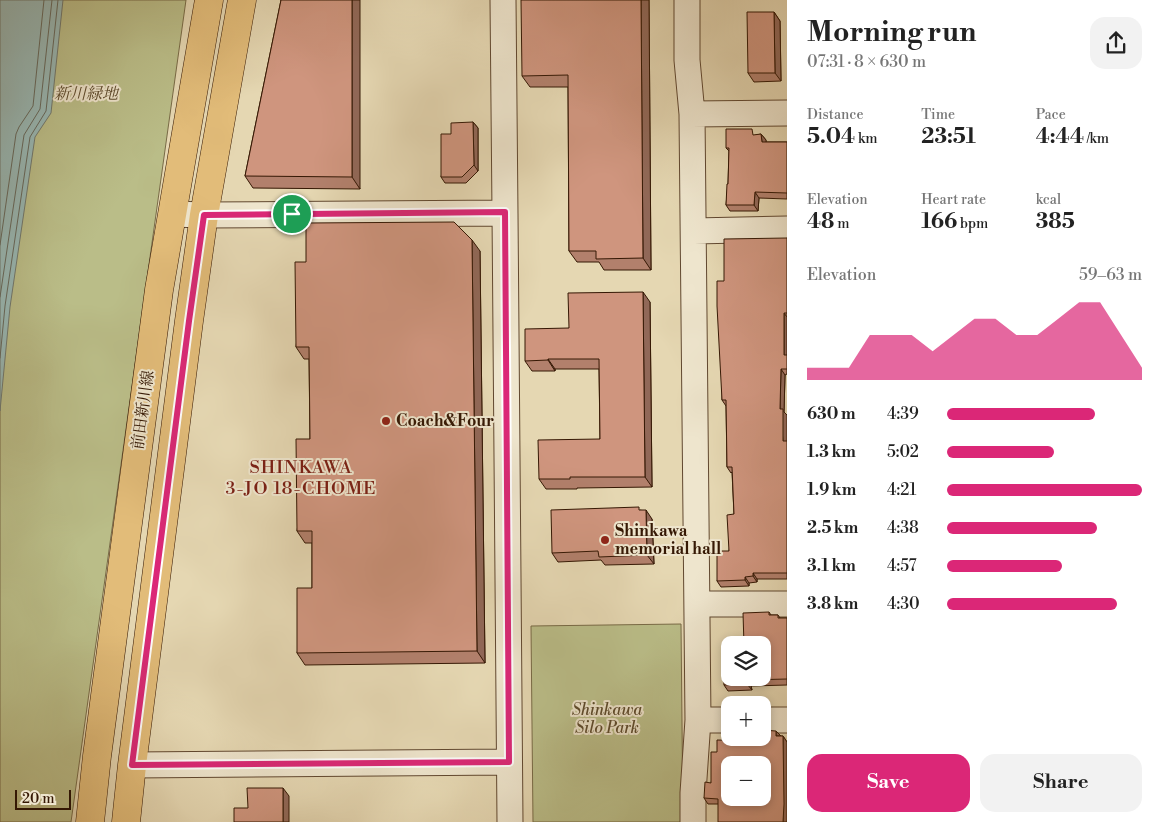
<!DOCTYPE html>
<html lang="en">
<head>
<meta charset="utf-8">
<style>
	:root { --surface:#fff; --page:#f2f2f2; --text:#222; --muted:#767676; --accent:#db2777 }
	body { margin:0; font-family:"Libre Bodoni","Noto Serif JP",serif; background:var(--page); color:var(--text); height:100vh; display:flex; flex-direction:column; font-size:19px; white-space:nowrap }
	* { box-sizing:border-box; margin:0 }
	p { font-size:16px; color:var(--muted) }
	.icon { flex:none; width:28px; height:28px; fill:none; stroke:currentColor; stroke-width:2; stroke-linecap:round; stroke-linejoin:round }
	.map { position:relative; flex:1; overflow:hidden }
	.drawer { display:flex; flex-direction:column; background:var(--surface); width:375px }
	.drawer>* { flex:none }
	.controls { position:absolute; left:721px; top:636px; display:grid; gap:10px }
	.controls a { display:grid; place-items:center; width:50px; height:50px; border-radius:10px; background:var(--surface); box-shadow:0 2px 8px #0003; font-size:25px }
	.scale { position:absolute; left:15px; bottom:12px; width:56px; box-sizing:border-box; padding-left:5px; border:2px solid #351804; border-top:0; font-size:14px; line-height:18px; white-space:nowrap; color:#351804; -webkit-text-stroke:4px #eee5cd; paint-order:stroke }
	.pin { position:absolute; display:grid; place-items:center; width:42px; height:42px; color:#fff; margin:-21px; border:2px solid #fff; border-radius:50%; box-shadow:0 1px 5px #0007 }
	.round { display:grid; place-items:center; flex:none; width:52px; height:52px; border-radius:15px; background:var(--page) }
	.summary { display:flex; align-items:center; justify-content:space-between; height:85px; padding:0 20px }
	h1 { font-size:28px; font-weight:800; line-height:38px }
	.stats { display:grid; grid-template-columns:repeat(3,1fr); gap:8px; height:85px; padding:5px 20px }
	.stats div { display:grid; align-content:center }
	.stats b { font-size:21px; font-weight:800 }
	.stats small { font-size:14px; font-weight:400 }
	.stats p { font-size:14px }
	.chart { height:140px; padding:10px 20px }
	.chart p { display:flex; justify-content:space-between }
	.chart svg { width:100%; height:90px; margin-top:5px; fill:var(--accent); opacity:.7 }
	.button { display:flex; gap:10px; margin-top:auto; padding:10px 20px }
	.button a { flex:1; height:58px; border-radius:15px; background:var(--accent); color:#fff; font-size:20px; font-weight:800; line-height:58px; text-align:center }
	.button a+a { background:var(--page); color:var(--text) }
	ul { padding:0 20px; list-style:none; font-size:16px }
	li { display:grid; grid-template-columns:80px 60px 1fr; align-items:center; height:38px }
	li i { height:12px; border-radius:6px; background:var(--accent) }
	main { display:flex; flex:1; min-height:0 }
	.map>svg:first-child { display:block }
	.green { fill:#babd88; stroke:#786a46 }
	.water { fill:#98b8b5; stroke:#70786e }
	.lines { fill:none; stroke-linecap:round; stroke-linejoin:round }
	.shore { stroke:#66685c; stroke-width:1 }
	.minor-casing { stroke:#614830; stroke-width:27 }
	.major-casing { stroke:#351804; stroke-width:29 }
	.minor { stroke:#eee5cd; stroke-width:25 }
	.major { stroke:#e2bc79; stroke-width:28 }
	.wall { fill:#b2806c; stroke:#351804 }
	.shaded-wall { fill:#916858; stroke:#351804 }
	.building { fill:#cf957e; stroke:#351804; fill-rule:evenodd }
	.route-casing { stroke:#fff; stroke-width:10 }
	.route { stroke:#db2777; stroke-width:6 }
	.poi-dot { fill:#8f2418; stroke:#eee5cd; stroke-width:2 }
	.labels { text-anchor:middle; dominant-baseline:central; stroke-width:4; stroke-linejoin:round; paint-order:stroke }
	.park-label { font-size:16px; font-style:italic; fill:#5d4a2c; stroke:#eee5cd }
	.street-label { font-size:16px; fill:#351804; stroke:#eee5cd }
	.poi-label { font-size:16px; font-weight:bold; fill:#351804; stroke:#eee5cd; text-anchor:start }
	.neighbourhood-label { font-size:18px; letter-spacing:1px; fill:#7a1f14; stroke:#eee5cd }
</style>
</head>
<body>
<main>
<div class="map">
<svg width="787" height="822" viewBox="0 0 787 822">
	<rect width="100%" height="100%" fill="#e5d7b2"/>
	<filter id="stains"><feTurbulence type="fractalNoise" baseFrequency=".004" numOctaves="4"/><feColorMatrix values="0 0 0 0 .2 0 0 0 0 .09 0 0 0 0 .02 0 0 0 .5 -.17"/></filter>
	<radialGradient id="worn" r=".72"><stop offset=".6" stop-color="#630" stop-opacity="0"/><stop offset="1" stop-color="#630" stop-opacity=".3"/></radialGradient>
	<path class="green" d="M0,0h186l-115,822h-71z
		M681,624l2,198h-150l-2,-196z"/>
	<path class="water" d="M0,0h63l-12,113 -16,24 -25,170 -10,104z"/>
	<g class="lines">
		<path class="shore" d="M0,245l16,-111 3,-7 14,-21 11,-106
			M0,297l24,-162 16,-26 12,-109
			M0,358l5,-52 25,-169 16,-26 12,-111"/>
		<defs>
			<path id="minor" d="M687,0v60l5,54
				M505,213l5,609
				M172,214l32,1 301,-2 -2,-213
				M694,231l93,-2
				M697,604h90
				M730,720h-32l-6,-606 95,-1
				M762,720h25
				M132,765l377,-3
				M693,822v-29l5,-73"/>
			<path id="major" d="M90,822l7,-66 62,-466 50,-290
				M126,822l6,-57 57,-444 15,-106 38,-215"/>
		</defs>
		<use href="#minor" class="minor-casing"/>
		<use href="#major" class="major-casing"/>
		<use href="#minor" class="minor"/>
		<use href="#major" class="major"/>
	</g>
	<path class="wall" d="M281,0l79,189 -107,-1 -8,-12z
		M649,0l2,270h-47l-5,-8h-22l-8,-11 -1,-164h-38l-8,-11z
		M774,12l6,9 1,60 -27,1 -6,-9z
		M473,122l5,6v43l-12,12h-21l-4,-6 10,-43z
		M761,134l5,6v2h21v57l-28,-1 -1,13h-28l-4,-6 2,-21 1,-33 -3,-3 30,-13z
		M787,238v136l-2,1 -1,37 3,3v164h-30v3l-8,1v3l-28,1 -4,-6 12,-30 5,-37 -2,-42 -1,1 -4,-6 -1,-61 -4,-6 2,-119z
		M480,251l5,412 -180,2 -8,-12 15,-65v-45h-7l-8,-12 13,-92 -1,-80h-5l-8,-12 10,-85z
		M650,302l2,185 -75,1v1h-31l-7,-10 61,-40 -1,-70h-44v2h-23l-7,-10 44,-33z
		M641,510l11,9 2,45 -49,1 -4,-5 -43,2 -6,-9z
		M769,612l2,3h7l2,3h7v67l-36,1 1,4 -24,1 -4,-6 6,-7z
		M780,736h3l4,6v80l-69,-18h-10l-4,-6 7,-15 6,-31z"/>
	<path class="shaded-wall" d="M352,0h8v189l-8,-12z
		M641,0h8l2,270 -8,-12z
		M774,12l6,9 1,60 -6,-8z
		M473,122l5,6v43l-4,-6z
		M761,134l5,6v7l-4,-5z
		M755,192l4,6 -1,13 -4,-6z
		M472,240l8,11 5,412 -8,-12z
		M643,292l7,10 2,185 -7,-10z
		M784,313l3,4v41l-3,-3z
		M548,359l7,10v2l-7,-11z
		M781,369l4,6 -1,37 3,3v31l-4,-5 -3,-32z
		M646,510l6,9 2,45 -7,-9z
		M753,573l4,6v3l-4,-6z
		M745,577l4,6v3l-4,-6z
		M747,680l4,6 1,4 -5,-6z
		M776,731l5,5h-5z
		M783,736l4,6v80h-4z
		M283,788l6,8v26h-6z"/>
	<path class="building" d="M281,0h71v177l-107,-1z
		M521,0h120l2,258 -47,1v-8h-27l-1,-176 -46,1z
		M747,12h27l1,61h-27z
		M473,122l1,43 -12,12h-21v-43h10v-11z
		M726,129h26l1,6 8,-1 1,8h25v51l-32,-1 -1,13h-28l1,-21h1l1,-36h-3z
		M454,222l18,18 5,411 -180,2v-65h15v-57h-15l-1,-92h14l-1,-92h-13l-1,-85h11v-39z
		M787,238v75h-3v42h3v14h-6l-1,40h3v32h4v132h-34v3l-8,1v3l-28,1v-30h12l-2,-36 7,-1 -2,-47h-5l-1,-67h-4l-5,-94v-25h7v-42z
		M643,292l2,185h-75v2h-31l-1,-39 62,-1 -1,-80h-51v1l-23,1v-32l44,-1 -1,-35z
		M639,507v3h7l1,45 -48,2 -1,-6 -46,2 -1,-43z
		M769,612v3h9v3h9v61l-40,1v4l-23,1 -2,-30h8v23h32v-33h-18l-1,-32z
		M762,730l14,1v5h7l1,68 -1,18h-65v-23l-14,-1 1,-16 6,1v-31h6v-12l43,1v-3h2zM730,765h32v33h-32z
		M247,788h36v34h-49v-14h14z"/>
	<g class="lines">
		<defs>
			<path id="route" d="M505,212l4,550 -377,3 57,-444 15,-106z"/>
		</defs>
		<use href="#route" class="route-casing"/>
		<use href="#route" class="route"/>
	</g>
	<g class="poi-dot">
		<circle cx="386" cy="421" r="5"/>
		<circle cx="605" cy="540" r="5"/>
	</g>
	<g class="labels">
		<g class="park-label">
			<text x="86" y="94">新川緑地</text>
			<text x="607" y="710">Shinkawa<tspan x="607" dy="18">Silo Park</tspan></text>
		</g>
		<g class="street-label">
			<text transform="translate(143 410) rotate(-82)">前田新川線</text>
		</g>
		<g class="poi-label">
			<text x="396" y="421">Coach&amp;Four</text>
			<text x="615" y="531">Shinkawa<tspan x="615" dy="18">memorial hall</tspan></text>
		</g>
		<g class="neighbourhood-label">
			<text x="301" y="467">SHINKAWA<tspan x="301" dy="21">3-JO 18-CHOME</tspan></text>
		</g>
	</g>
	<rect width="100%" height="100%" filter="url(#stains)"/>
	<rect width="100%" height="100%" fill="url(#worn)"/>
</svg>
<div class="controls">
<a><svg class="icon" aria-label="layers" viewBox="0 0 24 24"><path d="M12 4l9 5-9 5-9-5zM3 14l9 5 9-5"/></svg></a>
<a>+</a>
<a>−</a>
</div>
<div class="scale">20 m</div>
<div class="pin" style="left:292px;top:214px;background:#1e9e55"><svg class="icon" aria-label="arrive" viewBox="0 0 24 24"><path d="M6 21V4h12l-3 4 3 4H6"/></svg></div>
</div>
<section class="drawer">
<div class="summary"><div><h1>Morning run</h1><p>07:31 · 8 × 630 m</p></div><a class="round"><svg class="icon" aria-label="share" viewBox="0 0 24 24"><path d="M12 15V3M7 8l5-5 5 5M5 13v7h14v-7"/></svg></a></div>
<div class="stats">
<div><p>Distance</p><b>5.04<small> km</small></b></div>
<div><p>Time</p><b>23:51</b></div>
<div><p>Pace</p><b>4:44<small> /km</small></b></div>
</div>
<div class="stats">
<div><p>Elevation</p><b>48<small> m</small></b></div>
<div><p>Heart rate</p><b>166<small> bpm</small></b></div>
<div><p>kcal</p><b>385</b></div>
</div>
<div class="chart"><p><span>Elevation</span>59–63 m</p>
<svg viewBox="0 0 160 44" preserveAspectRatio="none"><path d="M0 44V38L10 38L20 38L30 22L40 22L50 22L60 30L70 22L80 14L90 14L100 22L110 22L120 14L130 6L140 6L150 22L160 38V44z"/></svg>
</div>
<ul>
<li><b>630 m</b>4:39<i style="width:76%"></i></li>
<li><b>1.3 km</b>5:02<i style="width:55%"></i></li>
<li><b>1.9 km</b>4:21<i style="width:100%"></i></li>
<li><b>2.5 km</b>4:38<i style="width:77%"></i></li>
<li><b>3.1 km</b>4:57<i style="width:59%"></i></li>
<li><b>3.8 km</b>4:30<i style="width:87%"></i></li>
</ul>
<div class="button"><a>Save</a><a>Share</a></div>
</section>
</main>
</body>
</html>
